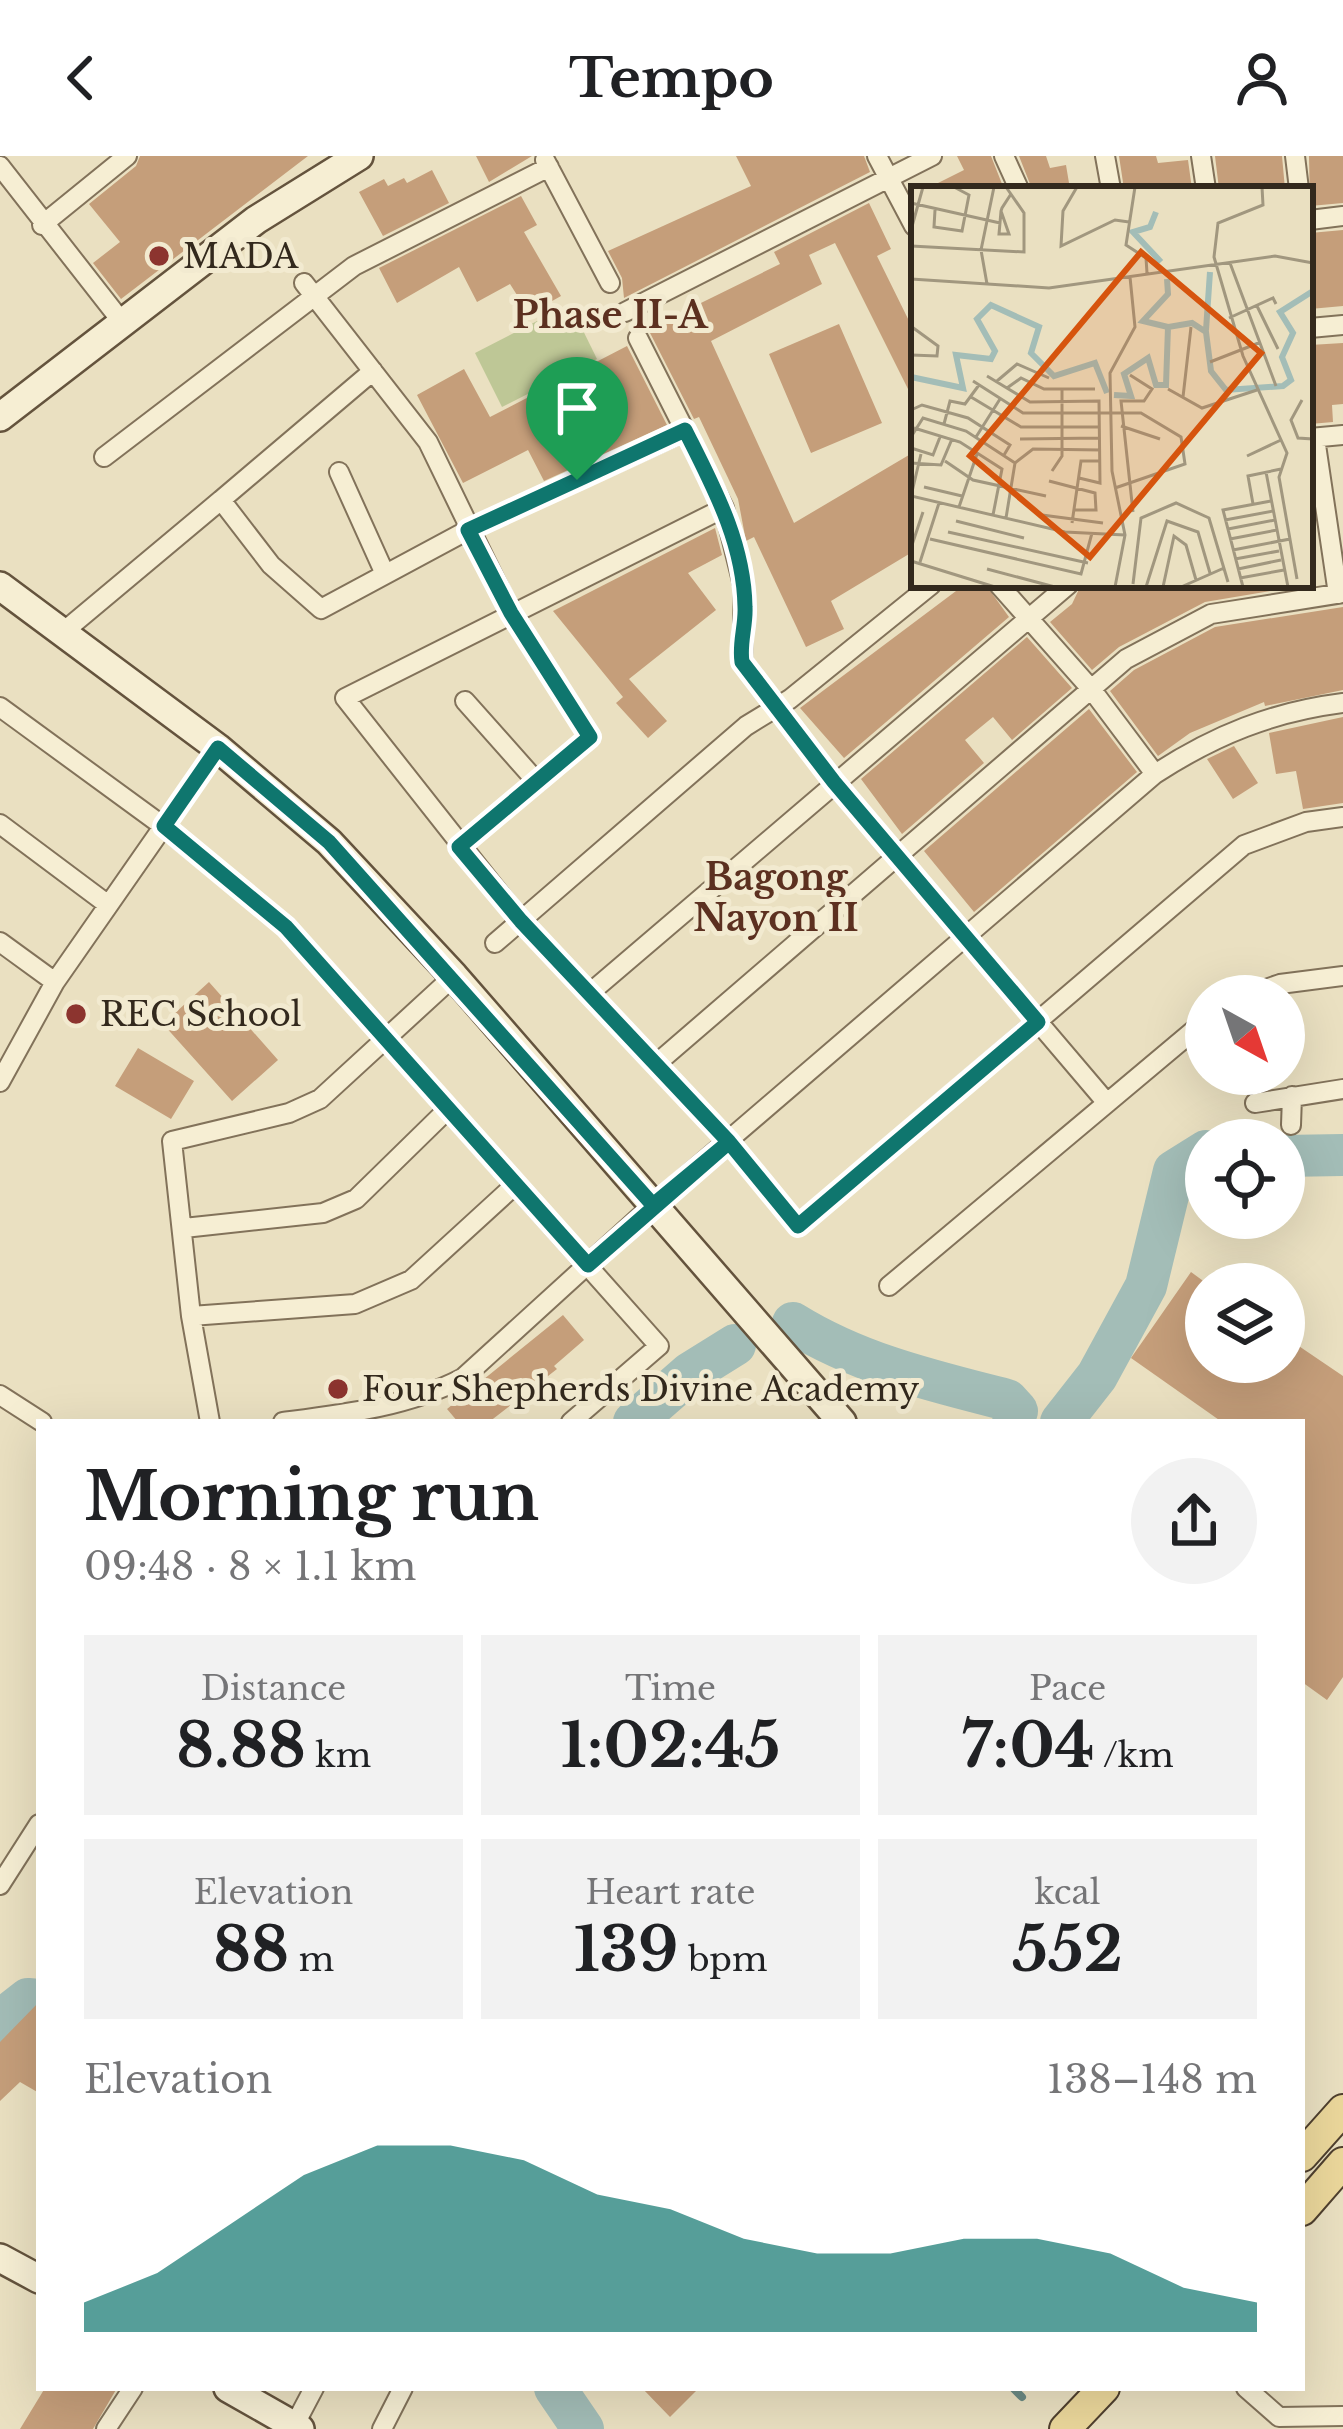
<!DOCTYPE html>
<html lang="en">
<head>
<meta charset="utf-8">
<style>
	:root { --surface:#fff; --page:#f2f2f2; --text:#202124; --muted:#757577; --accent:#0f766e }
	body { margin:0; font-family:"Libre Baskerville",serif; background:var(--page); color:var(--text); height:100vh; display:flex; flex-direction:column; font-size:45px; white-space:nowrap }
	* { box-sizing:border-box; margin:0 }
	p { font-size:39px; color:var(--muted) }
	.icon { flex:none; width:66px; height:66px; fill:none; stroke:currentColor; stroke-width:2; stroke-linecap:round; stroke-linejoin:round }
	.map { position:relative; flex:1; overflow:hidden }
	.side { position:absolute; left:36px; top:1263px; width:1269px; height:972px; display:flex; flex-direction:column; background:var(--surface); border-radius:0px; box-shadow:0 12px 48px #0002 }
	.side>* { flex:none }
	.needle { width:78px; rotate:140deg }
	.buttons { position:absolute; left:1185px; top:819px; display:grid; gap:24px }
	.buttons a { display:grid; place-items:center; width:120px; height:120px; border-radius:50%; background:var(--surface); box-shadow:0 12px 48px #0002; font-size:60px }
	.pin { position:absolute; display:grid; place-items:center; width:102px; height:102px; color:#fff; margin:-123px -51px; border-radius:50% 50% 50% 0; rotate:-45deg; box-shadow:0 0 12px #0007 }
	.pin .icon { rotate:45deg }
	.round { display:grid; place-items:center; flex:none; width:126px; height:126px; border-radius:63px; background:var(--page) }
	.headline { display:flex; align-items:center; justify-content:space-between; height:204px; padding:0 48px }
	h1 { font-size:66px; font-weight:700; line-height:90px }
	.metrics { display:grid; grid-template-columns:repeat(3,1fr); gap:18px; height:204px; padding:12px 48px }
	.metrics div { display:grid; align-content:center; border-radius:0px; background:var(--page); text-align:center }
	.metrics b { font-size:60px; font-weight:700 }
	.metrics small { font-size:33px; font-weight:400 }
	.metrics p { font-size:33px }
	.chart { height:336px; padding:24px 48px }
	.chart p { display:flex; justify-content:space-between }
	.chart svg { width:100%; height:216px; margin-top:12px; fill:var(--accent); opacity:.7 }
	header { display:flex; justify-content:space-between; align-items:center; height:156px; padding:0 48px; background:var(--surface); font-size:54px; font-weight:700 }
	.map>svg:first-child { display:block }
	.green { fill:#bec796 }
	.lines { fill:none; stroke-linecap:round; stroke-linejoin:round }
	.stream { stroke:#6b8a84; stroke-width:8 }
	.river { stroke:#a3bdb7; stroke-width:42 }
	.building { fill:#c59e7a }
	.street-casing { stroke:#82725a; stroke-width:22 }
	.secondary-casing { stroke:#64533d; stroke-width:32 }
	.primary-casing { stroke:#50402e; stroke-width:34 }
	.street { stroke:#f6eed3; stroke-width:18 }
	.secondary { stroke:#f6eed3; stroke-width:27 }
	.primary { stroke:#ebd79b; stroke-width:30 }
	.route-casing { stroke:#fff; stroke-width:24 }
	.route { stroke:#0f766e; stroke-width:15 }
	.poi-dot { fill:#8c342f; stroke:#f2ead0; stroke-width:4.5 }
	.labels { text-anchor:middle; dominant-baseline:central; stroke-width:10; stroke-linejoin:round; paint-order:stroke }
	.poi-label { font-size:33px; fill:#33291d; stroke:#f2ead0; text-anchor:start }
	.neighbourhood-label { font-size:36px; font-weight:bold; fill:#5c3020; stroke:#f2ead0 }
	.inset-river { fill:none; stroke:#a3bdb7; stroke-width:6 }
	.inset-road { fill:none; stroke:#a1977f; stroke-width:3 }
	.view { fill:#d6540e; fill-opacity:0.15; stroke:#d6540e; stroke-width:6 }
	.inset-edge { fill:none; stroke:#33291d; stroke-width:6 }
</style>
</head>
<body>
<header><svg class="icon" aria-label="back" viewBox="0 0 24 24"><path d="M15 5l-7 7 7 7"/></svg>Tempo<svg class="icon" aria-label="person" viewBox="0 0 24 24"><circle cx="12" cy="8" r="4"/><path d="M4 21q1-7 8-7t8 7"/></svg></header>
<div class="map">
<svg width="1343" height="2273" viewBox="0 0 1343 2273">
	<rect width="100%" height="100%" fill="#eae0c1"/>
	<path class="green" d="M570,148l27,55 -95,48 -27,-54z"/>
	<g class="lines">
		<path class="stream" d="M1013,2232l9,9"/>
		<path class="river" d="M1284,1000l59,-1
			M793,1167c66,41 140,58 214,77l10,11 -4,11
			M634,1266l56,-49 45,-28
			M1061,1266l36,-46 49,-90 28,-115 32,-20
			M0,1865l28,-22 11,1
			M555,2232l28,41"/>
	</g>
	<path class="building" d="M140,0h168l-187,143 -28,-36 27,-21 -31,-38 47,-38z
		M476,0h56l-43,26z
		M736,0h128l6,16 -246,126 -2,-20 -14,-27 143,-65z
		M957,0h34l13,33h-78l38,-19z
		M1019,0h27l4,12 16,-3 4,24h-38z
		M1119,0h37l2,7 30,-3 4,29h-68z
		M1215,0h67l3,33h-66z
		M1309,0h34v47l-33,3z
		M432,14l17,33 -66,33 -24,-44 25,-13 4,7 16,-8 3,5z
		M521,40l16,29 -13,7 37,64 -32,18 -19,-30 -33,18 -18,-35 -62,36 -18,-35z
		M869,47l22,46 -14,7 37,75v70l-79,-158 -26,12 13,29 -111,57 83,182 120,-71v99l-83,50 13,28 -38,18 -52,-110 -8,4 -8,-42 -39,-82 -5,2 -46,-90 132,-65 -6,-12z
		M1343,74v76l-33,3v-76z
		M839,168l43,99 -71,30 -42,-99z
		M1343,187v61l-11,1 1,17 -23,2v-79z
		M627,190l40,79 -123,56 -16,-31 -65,33 -46,-88 47,-26 26,48z
		M715,372l7,27 -34,18 28,37 -87,69 38,42 -19,17 -32,-35 7,-6 -70,-86z
		M964,429h22l23,32 -165,141 -44,-50z
		M1081,429h226l-102,17 -86,45 -27,23 -42,-48 22,-18z
		M1343,451v83l-78,16 -1,-4 -74,31 -32,23 -48,-65 24,-21 81,-43z
		M1027,481l45,51 -60,52 -19,-23 -28,23 19,23 -82,71 -41,-55z
		M1089,553l48,63 -163,140 -50,-61z
		M1343,561v86l-40,6 -7,-38 -20,3 -7,-41z
		M1234,590l24,37 -25,16 -26,-40z
		M209,826l69,78 -46,41 -69,-77z
		M138,892l56,33 -23,38 -56,-33z
		M1191,1116l15,11v79h78v-26l59,40v301l-16,23 -25,-18v-260h-80l-91,-64z
		M563,1159l21,25 -30,26 3,3 -68,53h-31l-11,-13z
		M39,1846v91l-19,-11 -20,19v-59z
		M45,2232h72l-24,41h-73z
		M642,2232h57l-29,29z"/>
	<g class="lines">
		<defs>
			<path id="street" d="M877,0l37,70
				M1004,0l15,33
				M1105,0l6,33
				M1201,0l5,33
				M1295,0l4,33
				M545,4l65,123
				M0,10l122,156
				M1310,64l33,-4
				M42,69l85,-69
				M304,127l124,159 83,171 79,124 -131,110
				M625,156l307,-156
				M1310,172l33,-3
				M638,182l86,170 20,81 -2,73 92,120 273,321
				M373,215l-152,129 50,65 50,44 147,-79 217,-99
				M1310,282l33,-3
				M1315,282l23,156
				M104,301l250,-191 195,-99
				M339,316l46,102
				M724,352l-379,190 176,223 208,221 69,84 446,-381 62,-23 37,-5
				M999,429l93,105 63,84
				M62,477l159,-133
				M465,545l72,81
				M0,551l163,119 123,101 373,419 -88,76
				M0,668l107,80
				M0,786l55,40
				M495,787l251,-217 44,-27 141,-114
				M591,836l477,-407
				M1246,840l34,-12 63,-8
				M656,908l470,-405 85,-45 132,-21
				M0,926l55,-100 163,-234
				M1255,947l88,-14
				M1291,969l1,-29
				M184,1072l139,-15 33,-14 92,-90
				M889,1130l317,-266
				M191,1160l164,-12 56,-24 105,-96
				M0,1239l42,27
				M210,1266l-19,-106 -19,-175 117,-28 31,-14 134,-123
				M283,1266c62,-8 124,-15 180,-44l190,-173 502,-431c60,-39 117,-62 188,-71
				M0,1729l39,-61
				M1246,2232l33,29 64,-1
				M294,2270l20,-38
				M106,2273l27,-41
				M382,2273l21,-41"/>
			<path id="secondary" d="M0,261l256,-197 103,-64
				M0,430l218,162 111,94 125,134 388,446
				M0,2102l39,21
				M228,2232l72,41"/>
			<path id="primary" d="M1302,2000l41,-46
				M1302,2054l41,-47
				M1065,2273l39,-41"/>
		</defs>
		<use href="#street" class="street-casing"/>
		<use href="#secondary" class="secondary-casing"/>
		<use href="#primary" class="primary-casing"/>
		<use href="#street" class="street"/>
		<use href="#secondary" class="secondary"/>
		<use href="#primary" class="primary"/>
	</g>
	<g class="lines">
		<defs>
			<path id="route" d="M577,324l-109,50 43,83 79,124 -131,110 62,74 208,221 -76,63 -324,-363 -111,-94 -54,78 122,101 302,338 141,-123 69,84 240,-204 -204,-240 -92,-120c-3,-19 4,-36 3,-55 -1,-65 -32,-121 -60,-177l-108,50"/>
		</defs>
		<use href="#route" class="route-casing"/>
		<use href="#route" class="route"/>
	</g>
	<g class="poi-dot">
		<circle cx="159" cy="100" r="12"/>
		<circle cx="76" cy="858" r="12"/>
		<circle cx="338" cy="1233" r="12"/>
	</g>
	<g class="labels">
		<g class="poi-label">
			<text x="183" y="100">MADA</text>
			<text x="100" y="858">REC School</text>
			<text x="362" y="1233">Four Shepherds Divine Academy</text>
		</g>
		<g class="neighbourhood-label">
			<text x="610" y="159">Phase II-A</text>
			<text x="776" y="721">Bagong<tspan x="776" dy="41">Nayon II</tspan></text>
		</g>
	</g>
	<g transform="translate(911 30)">
		<rect width="402" height="402" fill="#eae0c1"/>
		<path class="inset-river" d="M245,26l-6,15 -17,5 28,30M256,93l1,15 -25,27 25,6M295,144l4,-58M0,191l52,11 -7,-33 35,4 4,-8 -18,-32 14,-14 48,22 -8,26 23,23 41,-13 12,30M203,209l17,1 -7,-22 24,-16 8,27h10l2,-58 24,-4 14,9 5,39 15,19 57,-4 8,-6 -9,-23 11,-24 -13,-21 33,-21"/>
		<path class="inset-road" d="M166,1l-14,24 -2,35 54,-26 14,2M224,1l-9,58 20,13 1,15M351,1l1,18 -45,18 -4,34 29,99 44,97 -8,24 18,102M0,17l89,20M24,24l-1,17 28,4 7,-36 -15,-8M90,25l8,23h-10l2,-23 1,-3 9,-14M0,44l12,-43M0,60l113,6v-39l-18,-26M319,77l46,123M0,93l138,9 226,-32 38,7M76,98l-6,-34 13,-63M346,120l21,43M318,132l44,-20 3,6M0,169l26,1 1,-10 -26,-19M299,176l51,-20M219,189l22,14 -8,12h-23l12,111M76,190l43,26 69,-1 1,82 -21,-5M62,195l50,32h118l40,24 4,27 -70,24M86,195l20,-17 32,14M96,202l14,-10 23,11h51M257,203l34,19 55,-18M60,211l50,30h79M272,211l8,-70M391,214l-11,20 7,18 15,1M0,224l11,-5 46,13 42,27 -6,10M33,238l6,-23 15,3 14,-19M210,240l39,13M3,242l46,14 42,27 -9,46M0,251l12,-19 43,13 49,32 -9,55M65,251l24,-38M109,253l80,-1M0,262l22,7 7,-18M10,268l-10,42 154,36 60,3M336,270l34,-16M34,275l28,19 73,16M0,277l30,2 11,-26M104,277l18,-14 68,1M141,285l10,-15v-67M355,286l22,115M138,295l46,12 1,17h-23M13,301l38,9M342,318l-5,-28 33,-7M48,321l18,-53M131,329l61,8M314,334l48,-9M45,335l68,17M161,337l9,-62h20M317,343l47,-9M37,346l140,31M19,353l151,35 11,-41M319,353l47,-9M0,362l12,-36M322,364l57,-11M324,373l44,-8M0,375l84,26M9,376l19,-59M76,383l68,18M327,383l43,-9M329,392l44,-8M222,398l8,-66 35,-15 33,15 19,64M204,401l10,-52 -13,-64 -2,-98 25,-46 -5,-50M235,401l21,-66 31,11 12,41M252,401l11,-51 12,9 10,35M270,401l43,-19M332,401l-20,-77 48,-9"/>
		<path class="view" d="M230,66l120,101 -171,204 -120,-101z"/>
		<rect width="402" height="402" class="inset-edge"/>
	</g>
</svg>
<div class="buttons">
<a><svg class="needle" viewBox="-14 -14 28 28"><path d="M0-13l5 13h-10z" fill="#e53935"/><path d="M0 13l5-13h-10z" fill="#757577"/></svg></a>
<a><svg class="icon" aria-label="locate" viewBox="0 0 24 24"><circle cx="12" cy="12" r="6"/><path d="M12 2v4M12 18v4M2 12h4M18 12h4"/></svg></a>
<a><svg class="icon" aria-label="layers" viewBox="0 0 24 24"><path d="M12 4l9 5-9 5-9-5zM3 14l9 5 9-5"/></svg></a>
</div>
<div class="pin" style="left:577px;top:324px;background:#1e9e55"><svg class="icon" aria-label="arrive" viewBox="0 0 24 24"><path d="M6 21V4h12l-3 4 3 4H6"/></svg></div>
<section class="side">
<div class="headline"><div><h1>Morning run</h1><p>09:48 · 8 × 1.1 km</p></div><a class="round"><svg class="icon" aria-label="share" viewBox="0 0 24 24"><path d="M12 15V3M7 8l5-5 5 5M5 13v7h14v-7"/></svg></a></div>
<div class="metrics">
<div><p>Distance</p><b>8.88<small> km</small></b></div>
<div><p>Time</p><b>1:02:45</b></div>
<div><p>Pace</p><b>7:04<small> /km</small></b></div>
</div>
<div class="metrics">
<div><p>Elevation</p><b>88<small> m</small></b></div>
<div><p>Heart rate</p><b>139<small> bpm</small></b></div>
<div><p>kcal</p><b>552</b></div>
</div>
<div class="chart"><p><span>Elevation</span>138–148 m</p>
<svg viewBox="0 0 160 44" preserveAspectRatio="none"><path d="M0 44V38L10 32L20 22L30 12L40 6L50 6L60 9L70 16L80 19L90 25L100 28L110 28L120 25L130 25L140 28L150 35L160 38V44z"/></svg>
</div>
</section>
</div>
</body>
</html>
